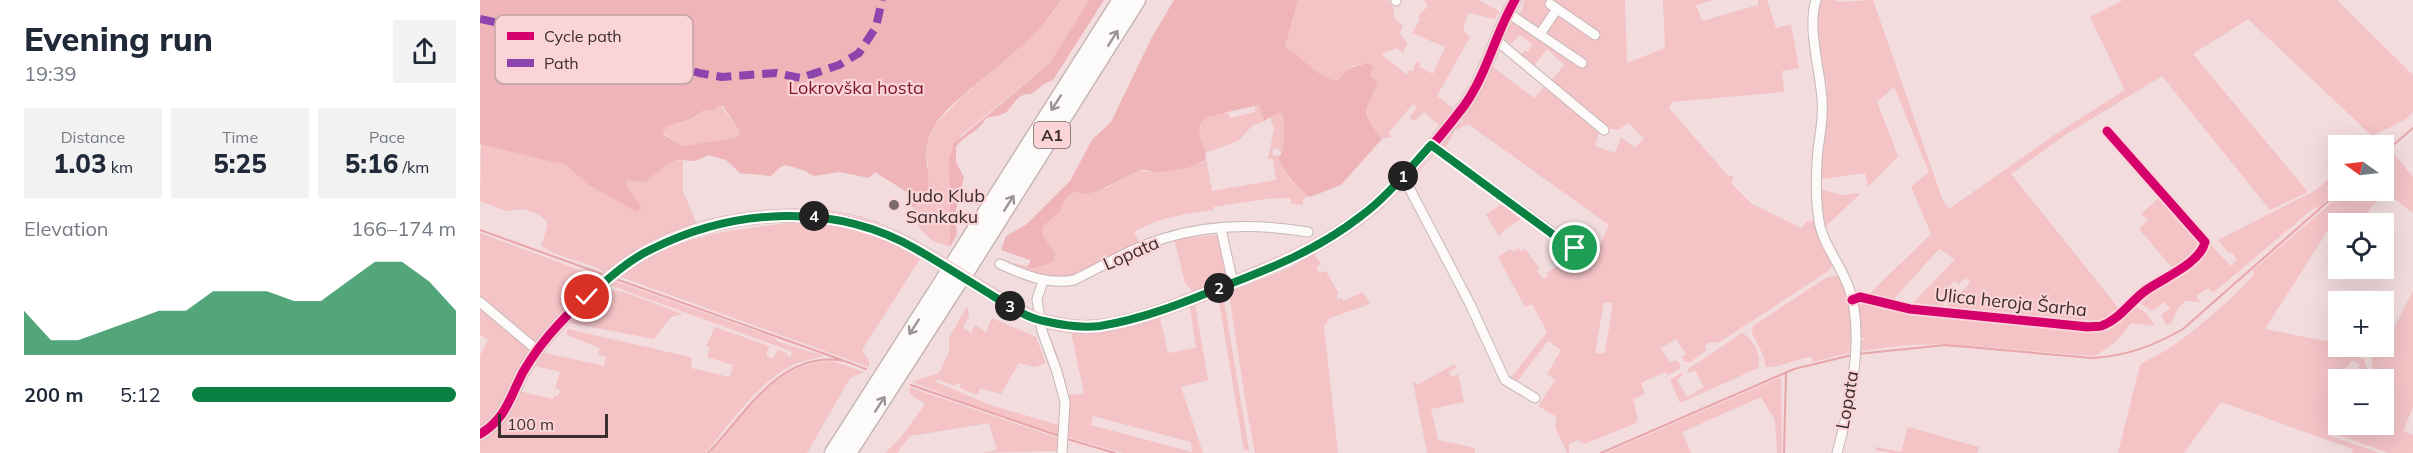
<!DOCTYPE html>
<html lang="en">
<head>
<meta charset="utf-8">
<style>
	:root { --surface:#fff; --page:#f2f2f3; --text:#1f2937; --muted:#747a83; --accent:#0b8043 }
	body { margin:0; font-family:Mulish,sans-serif; background:var(--page); color:var(--text); height:100vh; display:flex; flex-direction:column; font-size:22px; white-space:nowrap }
	* { box-sizing:border-box; margin:0 }
	p { font-size:20px; color:var(--muted) }
	.icon { flex:none; width:33px; height:33px; fill:none; stroke:currentColor; stroke-width:2; stroke-linecap:round; stroke-linejoin:round }
	.map { position:relative; flex:1; overflow:hidden }
	.details { display:flex; flex-direction:column; background:var(--surface); width:480px }
	.details>* { flex:none }
	.needle { width:39px; rotate:284deg }
	.buttons { position:absolute; left:1848px; top:135px; display:grid; gap:12px }
	.buttons a { display:grid; place-items:center; width:66px; height:66px; border-radius:0px; background:var(--surface); box-shadow:0 6px 24px #0002; font-size:30px }
	.scale { position:absolute; left:18px; bottom:15px; width:110px; box-sizing:border-box; padding-left:6px; border:3px solid #3c2e2f; border-top:0; font-size:16px; line-height:21px; white-space:nowrap; color:#3c2e2f; -webkit-text-stroke:4px #fad4d6; paint-order:stroke }
	.pin { position:absolute; display:grid; place-items:center; width:51px; height:51px; color:#fff; margin:-26px; border:3px solid #fff; border-radius:50%; box-shadow:0 2px 6px #0007 }
	.km { position:absolute; width:30px; height:30px; margin:-15px; border-radius:50%; background:#222; color:#fff; font-size:16px; line-height:30px; text-align:center }
	.round { display:grid; place-items:center; flex:none; width:63px; height:63px; border-radius:0px; background:var(--page) }
	.summary { display:flex; align-items:center; justify-content:space-between; height:102px; padding:0 24px }
	h1 { font-size:33px; font-weight:800; line-height:45px }
	.stats { display:grid; grid-template-columns:repeat(3,1fr); gap:9px; height:102px; padding:6px 24px }
	.stats div { display:grid; align-content:center; border-radius:0px; background:var(--page); text-align:center }
	.stats b { font-size:26px; font-weight:800 }
	.stats small { font-size:16px; font-weight:400 }
	.stats p { font-size:16px }
	.chart { height:168px; padding:12px 24px }
	.chart p { display:flex; justify-content:space-between }
	.chart svg { width:100%; height:108px; margin-top:6px; fill:var(--accent); opacity:.7 }
	ul { padding:0 24px; list-style:none; font-size:20px }
	li { display:grid; grid-template-columns:96px 72px 1fr; align-items:center; height:45px }
	li i { height:15px; border-radius:8px; background:var(--accent) }
	main { display:flex; flex:1; min-height:0 }
	.map>svg:first-child { display:block }
	.green { fill:#f3c3c6; fill-rule:evenodd }
	.forest { fill:#eeb4b8; fill-rule:evenodd }
	.lines { fill:none; stroke-linecap:round; stroke-linejoin:round }
	.stream { stroke:#e9a5aa; stroke-width:2 }
	.street-casing { stroke:#c7b6b7; stroke-width:11 }
	.secondary-casing { stroke:#c7b6b7; stroke-width:14 }
	.highway-casing { stroke:#c7b6b7; stroke-width:19 }
	.street { stroke:#fdfafa; stroke-width:9 }
	.secondary { stroke:#fdfafa; stroke-width:12 }
	.highway { stroke:#fdfafa; stroke-width:16 }
	.highway-bridge-casing { stroke:#c7b6b7; stroke-width:19; stroke-linecap:butt }
	.highway-bridge { stroke:#fdfafa; stroke-width:16 }
	.quiet { stroke:#8e44ad; stroke-width:8; stroke-dasharray:15 8; stroke-linecap:butt }
	.cycleway-casing { stroke:#fad4d6; stroke-width:13 }
	.cycleway { stroke:#d6006c; stroke-width:9 }
	.oneway { stroke:#9c9494 }
	.route-casing { stroke:#fff; stroke-width:12 }
	.route { stroke:#0b8043; stroke-width:8 }
	.poi-dot { fill:#7c6b6c; stroke:#fad4d6; stroke-width:2 }
	.labels { text-anchor:middle; dominant-baseline:central; stroke-width:4.5; stroke-linejoin:round; paint-order:stroke }
	.shield { fill:#fad4d6; stroke:#756061; stroke-width:1.5 }
	.shield-label { font-size:16px; font-weight:bold; fill:#3c2e2f }
	.park-label { font-size:18px; fill:#7e162c; stroke:#fad4d6 }
	.poi-label { font-size:18px; fill:#3c2e2f; stroke:#fad4d6; text-anchor:start }
	.street-label { font-size:18px; fill:#3c2e2f; stroke:#fad4d6 }
	.key { fill:#fad4d6; stroke:#c1a2a4; stroke-width:1.5 }
	.key-label { font-size:16px; fill:#3c2e2f }
</style>
</head>
<body>
<main>
<section class="details">
<div class="summary"><div><h1>Evening run</h1><p>19:39</p></div><a class="round"><svg class="icon" aria-label="share" viewBox="0 0 24 24"><path d="M12 15V3M7 8l5-5 5 5M5 13v7h14v-7"/></svg></a></div>
<div class="stats">
<div><p>Distance</p><b>1.03<small> km</small></b></div>
<div><p>Time</p><b>5:25</b></div>
<div><p>Pace</p><b>5:16<small> /km</small></b></div>
</div>
<div class="chart"><p><span>Elevation</span>166–174 m</p>
<svg viewBox="0 0 160 44" preserveAspectRatio="none"><path d="M0 44V26L10 38L20 38L30 34L40 30L50 26L60 26L70 18L80 18L90 18L100 22L110 22L120 14L130 6L140 6L150 14L160 26V44z"/></svg>
</div>
<ul>
<li><b>200 m</b>5:12<i style="width:100%"></i></li>
</ul>
</section>
<div class="map">
<svg width="1933" height="453" viewBox="0 0 1933 453">
	<rect width="100%" height="100%" fill="#f2dcde"/>
	<path class="green" d="M581,0h28l-39,63 -89,72 -12,25 1,87 -17,-6 -15,-14 3,-9 -8,-11 6,-2 9,-40 -2,-13 1,-9 9,-19 25,-26 57,-49 36,-37z
		M818,0h90l6,9v9l9,8 -3,7 7,11 -4,9 -6,-5 -16,6 26,21 2,-5 4,1 3,-10 4,2 -1,4 14,7 12,-27 -33,-14 8,-14 -2,-3 10,-10 -4,-6h54l21,11 -4,8 -27,-6 -5,18 7,6 -33,59 17,13 -14,17 -16,-14 -10,9 -5,-4 8,-9 -4,-4 -25,29 4,4 -10,2c-19,-28 -20,-25 -5,-55l-7,-8 3,-10 -6,-3 -15,3 -14,16c-21,-3 -35,-26 -53,-35z
		M1044,0h101l2,63 38,-15 -2,-48h51l-18,5 6,16 56,-16v-5h9l9,28 15,-4 8,44 -17,3 2,21 -112,10 -3,6 60,69 5,-2 -3,8 21,21 49,24 6,-7h9l16,41 -1,6 -7,6 -106,69 -9,-1 -4,4 2,4 -17,12h-5l-4,-5 5,-3 -10,-15 -15,9 9,15 6,-3 4,4v5l-12,6 -3,-3 -24,11 4,11 -12,5 5,20 -2,4 -52,21 -6,-4 -9,4v9h-2l-12,-26 2,-10 -19,-11 17,-26 -8,-6 14,-24 -13,-9 -33,43 -6,-4 38,-48 -15,-28 -7,3 -27,-50 12,-8 4,3 4,-4 3,3 4,-2 15,20 -3,2 6,8 4,-2 1,-5 12,-7 12,-16 4,4 -10,14 9,7c6,-9 2,-19 7,-27l14,6 13,-28 -141,-101 -13,6 -9,17 17,16 69,49 -99,-67 23,-25 5,3 3,-3 -5,-4 31,-51 44,33 13,-14 53,45 -5,17 20,7 6,-16 14,11 9,-10 -16,-15 -10,7 -13,-2 -55,-46 14,-17 -17,-16 -14,18 -12,-11 4,-6 3,2 4,-8 -12,-9 -9,9 -10,-7 20,-25zM1124,302l9,1 -8,50h-10z
		M1339,0h16l2,2 36,-2 70,201 6,8 110,-77 66,-42 -35,-73 33,-17h214l76,75v37l-7,7 -34,17 -124,-117 -55,35 115,138 -38,18 -108,-134 -97,59 -54,39 110,137 -24,14 -187,-19 45,-47 -16,-10 -48,53 -24,-6 64,-62 -20,-47 18,-15 -35,-85 -17,15 21,54 -30,31 -3,-14 -41,6 -3,-4 5,-49 1,-39 -11,-59zM1485,278l6,4 -26,25 -7,-8 16,-18 5,3z
		M779,105l5,16 -12,5 -14,15 -33,12 -7,-20 6,-14 13,-6h11l2,5 25,-6v-6z
		M241,106l19,26 -2,5 -55,9 -20,-13 1,-5c14,-6 27,-4 38,-17l11,-1z
		M799,113h3c4,7 2,31 -1,40l-3,-5 -5,1v6l5,1c4,16 17,32 32,39l-7,4 -1,6 -10,-1 -2,-6 -25,1 -52,8 1,3c-30,4 -54,7 -80,22l6,12 -67,32 -22,2 -40,-11 3,-4 21,5 20,-15 -12,-17 -1,-9 18,-15 4,-11 10,-10 11,3 14,-6h8l31,-17 17,1 47,-9 4,-5 6,33 64,-11 -3,-21h-5l6,-31 -4,-11z
		M1,143l85,22 71,47 -12,-28 3,-5 18,3 22,-19 15,-3v31l14,34c-28,8 -53,19 -76,36 -6,4 -9,9 -14,13 -19,-14 -46,-14 -66,-28l6,-19v-6l-9,-7 -14,-5 -18,2 -26,-10z
		M1911,150l22,27v36l-17,-13 -13,-4 -12,11 -8,16h-21l-7,-4 -70,110 66,13 7,-10v14l17,1 -3,5 12,8 3,9 -4,10h-11l8,-14 -8,-5 -14,20v43l-8,13 50,17h-28l1,-4 -132,-47 -37,51h-66l22,-88c9,-7 19,-10 28,-16 31,-21 61,-47 86,-74l-1,-5 92,-79 39,-1v-34z
		M1858,171v19l-20,18 -3,-1 -102,86 -5,-5 -12,8 5,6 -16,-1 -7,7 -7,16 -5,1 -5,-10 9,-6 -5,-7 -14,9 -12,-9 4,-8 67,-50 21,22 6,-7 -6,-7 -3,1 -10,-13 98,-50z
		M1343,190l19,5 19,-2 -37,35 -4,-36z
		M1683,194l35,42 4,11 -27,24 -36,-42 9,-9 -7,-6z
		M1025,201l21,15 -22,14 -5,6 -13,-21z
		M312,222c51,-1 85,11 128,37l-58,91 7,11v6l-251,-91 51,-30 48,-13z
		M0,233l105,39v4l15,4 -62,61h-6l-52,-41z
		M735,235l3,2 8,40 -3,5 -31,12v-3l-7,-8 -11,-44z
		M834,254l7,10 -5,3 3,6 7,-2 13,23 -3,2 2,3 4,-1 1,3 20,-9 7,12 -40,14 -6,8 14,127h-83l-9,-48 -17,-111 2,-3 56,-22z
		M1353,276l6,1c16,22 13,50 10,76l-36,9 -2,-5c-15,1 -30,11 -45,10l-3,-12 -11,-22 1,-7 73,-48z
		M132,280l163,58 1,3 48,15c-10,3 -22,5 -32,9 -33,17 -63,59 -86,88h-226v-14l38,-48 35,8 2,-3h3l2,-6 -5,-2 5,-16 -28,-7 8,-13 64,14 2,-9 -8,-3 2,-6 -34,-13 2,-6 122,28 2,2 -1,9 34,8h5l3,-11 -26,-8 3,-9 -4,-2 9,-19 54,19 -3,10 7,3 5,-9 8,3 4,5 2,-6 -4,-2 -181,-66z
		M122,288l25,5 55,21 -11,3 -17,22 -84,-16 -3,2 -1,-2z
		M1933,291v116l-10,24 10,4v18h-24l-51,-18 4,-10 42,-1v-44l-17,-1 5,-10v-10l3,-8 6,3z
		M743,295l26,155 -5,1 -26,-156z
		M1378,300l231,28 40,-21c15,0 19,8 26,19l-24,-3 -14,18 -22,15 -150,-12 -38,1 -47,6v-10l5,-2 -6,-3z
		M0,305l52,43 -35,65 -17,15v-73l8,-15 -8,-5z
		M715,305l13,75 -27,7 22,66h-80l-56,-16 -18,-96 3,-1 11,32 5,23 16,-1 -13,-62 41,-1 48,-13 8,35 28,-5 -6,-41zM613,416l98,26 1,10 -101,-27z
		M487,306l2,11 -6,11 8,5 4,-8 11,7 6,-14 44,19 10,26 -11,4 -16,-4 -18,31 -21,-6 -3,7 -17,-7 1,-3 -4,-2 -2,3 -18,-7 -1,3 54,23 72,21 -2,9 -80,-27 -68,-26 27,-9 10,-21v-14z
		M1262,333c11,5 21,24 16,35l-78,35 -10,-23 11,-7 2,2 -6,5 10,17 17,-10 -9,-17 -7,3v-4z
		M352,361l32,11 -14,6 -43,75h-97c37,-40 62,-90 122,-92z
		M975,364l1,4 -7,4 3,5 6,-3 6,28 -33,7 7,31 37,8v5h-48l-14,-71 1,-1 3,4z
		M1301,377l1,76h-5l-2,-33 -14,-23 -79,35 9,21h-85z
		M429,387l151,52 -2,12 -77,2 16,-3 -8,-27 -79,13 -13,17h-12l16,-16 24,-33 -15,-10z
		M1428,427l71,20 -2,6h-86l-16,-3 1,-3 25,5z"/>
	<path class="forest" d="M0,0h581c-22,35 -56,60 -87,86 -13,11 -30,24 -39,39 -4,7 -9,18 -9,26 -1,19 12,47 -13,56l-4,-2 1,-11 -35,-22 -6,6 -29,-6 -26,4 -11,-6 -17,-5 -7,3 -8,8 -31,-3 -14,-13 -18,-5 -12,6 -16,-1 -12,3 -22,19 -18,-2 -3,4 17,24 -5,4 -48,-27 -23,-20 -86,-21zM239,106h4l17,26 -2,5 -55,9 -19,-11 -1,-5c9,-9 26,-5 39,-19l11,-1z
		M609,0h15l-51,80 -9,4 -13,10c-15,-1 -16,11 -26,19 -7,4 -13,3 -19,5 -7,14 -21,16 -30,29v15l8,15 -9,37 2,20 -7,13 -1,-87 5,-17 96,-80z
		M694,0h124l-13,47c18,9 32,32 53,34 10,-14 12,-13 29,-18l6,3 -3,10 7,5v3c-14,32 -16,25 5,55l-41,46 -31,12c-13,-11 -27,-23 -32,-41l3,-1c3,-9 5,-34 1,-42l-6,1 -12,7 -5,-16 -49,11c-20,11 -6,25 -4,42 -10,11 -35,13 -49,14 -6,0 -13,-4 -19,-1 -11,5 -43,24 -55,23 -3,-1 -6,-2 -9,-3l-10,10 -4,11 -18,15 1,9 12,17 -2,9 -18,6 -9,-1 4,-4v-3l-29,-10 5,-14 21,-12 43,-43 22,-41 19,-18 41,-85z"/>
	<g class="lines">
		<path class="stream" d="M1904,153l29,-25
			M0,230l125,45
			M136,279l226,81
			M1378,354l87,-9 147,13c35,-2 61,-12 91,-29l158,-139
			M431,385l148,51
			M587,439l48,14
			M228,453c37,-38 70,-100 131,-93 9,1 18,6 27,9
			M1121,453l193,-84 58,-14
			M1304,453l2,-80"/>
		<defs>
			<path id="street" d="M1336,0c-9,29 4,68 6,99 2,24 -4,41 -5,63 -1,19 -1,41 2,59 4,24 22,44 30,67 16,46 1,118 -12,165
				M916,1v-1
				M1070,4l45,31
				M1028,13l74,50
				M1060,34l17,-25
				M1016,40l108,90
				M951,145l151,109
				M923,176l67,128 35,76 30,18
				M741,229l12,54
				M520,264c24,11 47,21 74,16 29,-14 58,-32 88,-41 47,-15 98,-15 146,-7
				M563,281l-6,18 5,32 15,41 8,30 -3,51
				M1372,300l8,-3 50,12 178,18c4,-1 9,0 13,-1 18,-6 29,-24 44,-35 16,-12 55,-27 60,-49l-98,-111
				M0,302l57,48"/>
			<path id="secondary" d="M0,434c26,-15 30,-37 43,-62 10,-17 22,-33 35,-47 26,-28 58,-56 91,-75 60,-35 164,-46 229,-20 53,22 99,58 150,85 21,9 48,14 71,11 41,-5 83,-23 121,-38 50,-20 98,-39 142,-72 33,-25 76,-76 102,-110 23,-32 31,-72 51,-106"/>
			<path id="highway" d="M475,262l166,-262
				M487,270l170,-270
				M353,453l112,-175
				M368,453l109,-169"/>
		</defs>
		<use href="#street" class="street-casing"/>
		<use href="#secondary" class="secondary-casing"/>
		<use href="#highway" class="highway-casing"/>
		<use href="#street" class="street"/>
		<use href="#secondary" class="secondary"/>
		<use href="#highway" class="highway"/>
		<defs>
			<path id="highway-bridge" d="M465,278l10,-16
				M477,284l10,-14"/>
		</defs>
		<use href="#highway-bridge" class="highway-bridge-casing"/>
		<use href="#highway-bridge" class="highway-bridge"/>
		<path class="quiet" d="M0,19l37,8 24,15 16,14 54,17 16,1 30,-11 16,2 26,8 23,4 54,-4 25,5 38,-13 20,-12 17,-26 6,-27"/>
		<defs>
			<path id="cycleway" d="M1372,300l8,-3 50,12 178,18c4,-1 9,0 13,-1 18,-6 29,-24 44,-35 16,-12 55,-27 60,-49l-98,-111
				M0,434c26,-15 30,-37 43,-62 10,-17 22,-33 35,-47 26,-28 58,-56 91,-75 60,-35 164,-46 229,-20 53,22 99,58 150,85 21,9 48,14 71,11 41,-5 83,-23 121,-38 50,-20 98,-39 142,-72 33,-25 76,-76 102,-110 23,-32 31,-72 51,-106"/>
		</defs>
		<use href="#cycleway" class="cycleway-casing"/>
		<use href="#cycleway" class="cycleway"/>
	</g>
	<defs><path id="oneway-shaft" d="M-6 0H5M1.5-3L5.5 0L1.5 3" fill="none" stroke-width="1.6" stroke-linecap="round" stroke-linejoin="round" transform="scale(1.5)"/></defs>
	<g class="oneway">
		<use href="#oneway-shaft" transform="translate(633 38) rotate(-58)"/>
		<use href="#oneway-shaft" transform="translate(576 103) rotate(123)"/>
		<use href="#oneway-shaft" transform="translate(529 203) rotate(-58)"/>
		<use href="#oneway-shaft" transform="translate(434 327) rotate(123)"/>
		<use href="#oneway-shaft" transform="translate(400 404) rotate(-57)"/>
	</g>
	<g class="lines">
		<defs>
			<path id="route" d="M107,297c20,-17 41,-37 65,-48 82,-41 183,-47 264,0 26,15 51,31 77,47 15,9 33,22 51,25 17,4 39,7 56,5 43,-7 83,-23 122,-39 50,-19 97,-38 139,-71 26,-19 48,-47 70,-71l124,91 20,12"/>
		</defs>
		<use href="#route" class="route-casing"/>
		<use href="#route" class="route"/>
	</g>
	<circle class="poi-dot" cx="414" cy="205" r="6"/>
	<g class="labels">
		<rect class="shield" x="554" y="122" width="36" height="26" rx="4.5"/>
		<g class="shield-label">
			<text x="572" y="135">A1</text>
		</g>
		<g class="park-label">
			<text x="376" y="87">Lokrovška hosta</text>
		</g>
		<g class="poi-label">
			<text x="426" y="195">Judo Klub<tspan x="426" dy="21">Sankaku</tspan></text>
		</g>
		<g class="street-label">
			<text transform="translate(651 253) rotate(-24)">Lopata</text>
			<text transform="translate(1531 302) rotate(6)">Ulica heroja Šarha</text>
			<text transform="translate(1367 400) rotate(-80)">Lopata</text>
		</g>
	</g>
	<rect x="15" y="15" width="198" height="69" rx="9" class="key"/>
	<rect x="27" y="32" width="27" height="8" fill="#d6006c"/>
	<rect x="27" y="59" width="27" height="8" fill="#8e44ad"/>
	<g class="key-label">
		<text x="64" y="42">Cycle path</text>
		<text x="64" y="69">Path</text>
	</g>
</svg>
<div class="buttons">
<a><svg class="needle" viewBox="-14 -14 28 28"><path d="M0-13l5 13h-10z" fill="#e53935"/><path d="M0 13l5-13h-10z" fill="#747a83"/></svg></a>
<a><svg class="icon" aria-label="locate" viewBox="0 0 24 24"><circle cx="12" cy="12" r="6"/><path d="M12 2v4M12 18v4M2 12h4M18 12h4"/></svg></a>
<a>+</a>
<a>−</a>
</div>
<div class="scale">100 m</div>
<div class="pin" style="left:1095px;top:248px;background:#1e9e55"><svg class="icon" aria-label="arrive" viewBox="0 0 24 24"><path d="M6 21V4h12l-3 4 3 4H6"/></svg></div>
<div class="pin" style="left:107px;top:297px;background:#d93025"><svg class="icon" aria-label="check" viewBox="0 0 24 24"><path d="M5 12l5 5 9-10"/></svg></div>
<b class="km" style="left:923px;top:176px">1</b>
<b class="km" style="left:739px;top:288px">2</b>
<b class="km" style="left:530px;top:306px">3</b>
<b class="km" style="left:334px;top:216px">4</b>
</div>
</main>
</body>
</html>
